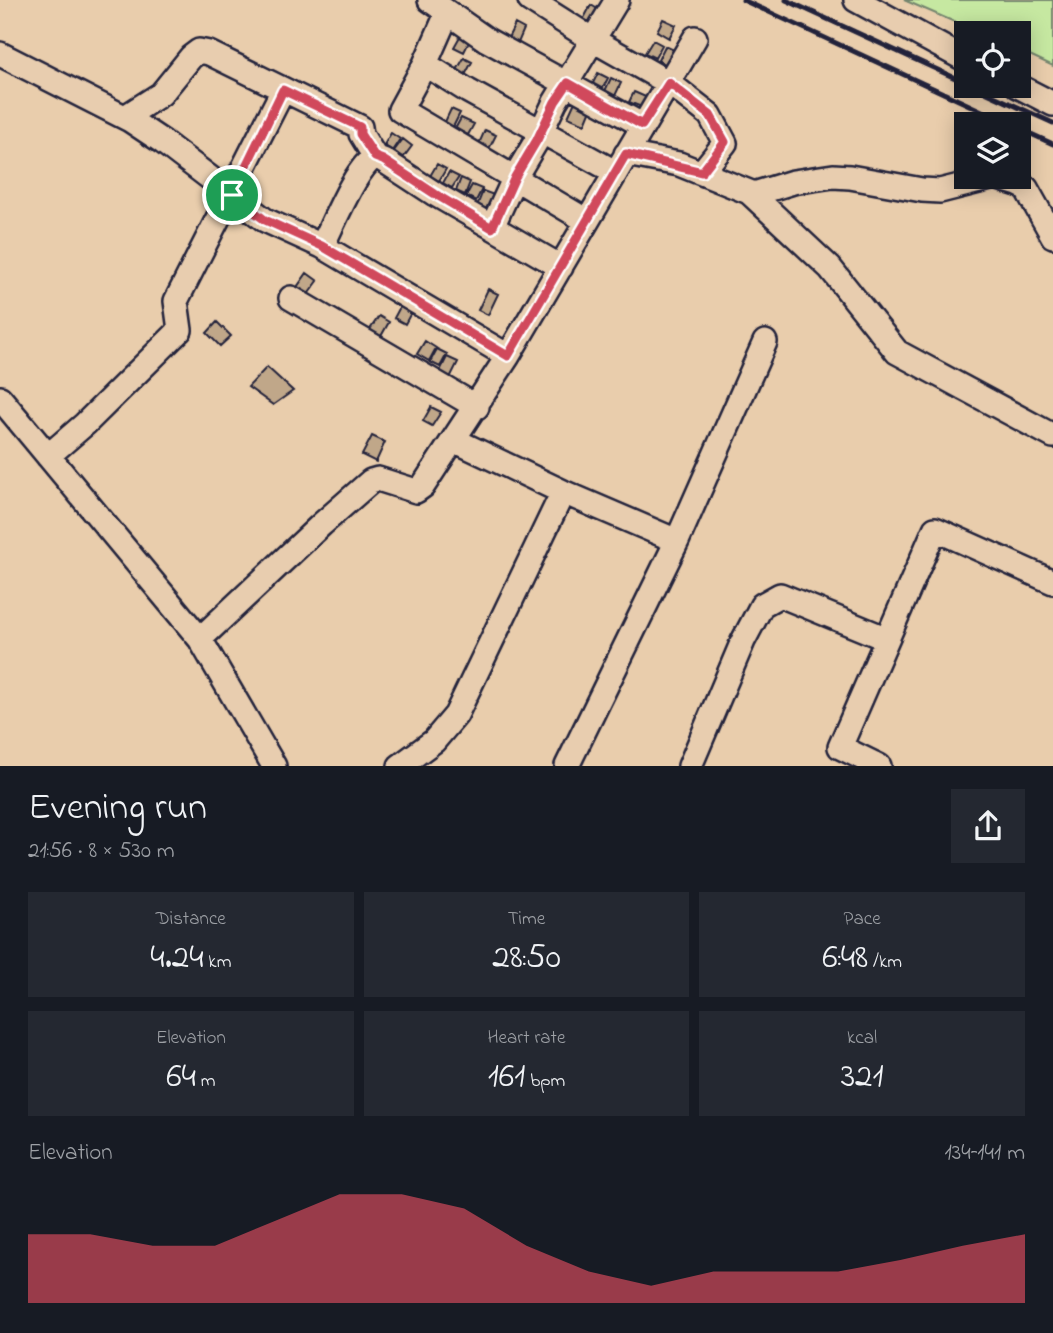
<!DOCTYPE html>
<html lang="en">
<head>
<meta charset="utf-8">
<style>
	:root { --surface:#171b24; --page:#242831; --text:#f1f3f6; --muted:#9ea1a6; --accent:#d1495b }
	body { margin:0; font-family:"Indie Flower",sans-serif; background:var(--page); color:var(--text); height:100vh; display:flex; flex-direction:column; font-size:26px; white-space:nowrap }
	* { box-sizing:border-box; margin:0 }
	p { font-size:23px; color:var(--muted) }
	.icon { flex:none; width:38px; height:38px; fill:none; stroke:currentColor; stroke-width:2; stroke-linecap:round; stroke-linejoin:round }
	.map { position:relative; height:766px; overflow:hidden }
	.side { display:flex; flex-direction:column; background:var(--surface); flex:1 }
	.side>* { flex:none }
	.buttons { position:absolute; left:954px; top:21px; display:grid; gap:14px }
	.buttons a { display:grid; place-items:center; width:77px; height:77px; border-radius:0px; background:var(--surface); box-shadow:0 4px 18px #0003; font-size:35px }
	.pin { position:absolute; display:grid; place-items:center; width:60px; height:60px; color:#fff; margin:-30px; border:4px solid #fff; border-radius:50%; box-shadow:0 2px 7px #0007 }
	.round { display:grid; place-items:center; flex:none; width:74px; height:74px; border-radius:0px; background:var(--page) }
	.summary { display:flex; align-items:center; justify-content:space-between; height:119px; padding:0 28px }
	h1 { font-size:38px; font-weight:600; line-height:52px }
	.metrics { display:grid; grid-template-columns:repeat(3,1fr); gap:10px; height:119px; padding:7px 28px }
	.metrics div { display:grid; align-content:center; border-radius:0px; background:var(--page); text-align:center }
	.metrics b { font-size:35px; font-weight:600 }
	.metrics small { font-size:19px; font-weight:400 }
	.metrics p { font-size:19px }
	.chart { height:196px; padding:14px 28px }
	.chart p { display:flex; justify-content:space-between }
	.chart svg { width:100%; height:126px; margin-top:7px; fill:var(--accent); opacity:.7 }
	.map>svg:first-child { display:block }
	.green { fill:#c6e8a1; stroke:#74856e; stroke-width:2 }
	.building { fill:#c0a789; stroke:#22223b; stroke-width:2 }
	.lines { fill:none; stroke-linecap:round; stroke-linejoin:round }
	.minor-casing { stroke:#22223b; stroke-width:28 }
	.minor { stroke:#e8cdaf; stroke-width:23 }
	.rail { stroke:#22223b; stroke-width:5 }
	.route-casing { stroke:#fff; stroke-width:14 }
	.route { stroke:#d1495b; stroke-width:9 }
</style>
</head>
<body>
<div class="map">
<svg width="1053" height="766" viewBox="0 0 1053 766">
	<rect width="100%" height="100%" fill="#e9cdac"/>
	<filter id="ink" filterUnits="userSpaceOnUse"><feTurbulence type="fractalNoise" baseFrequency=".0143" numOctaves="2"/><feDisplacementMap in="SourceGraphic" scale="14" xChannelSelector="R" yChannelSelector="G"/><feConvolveMatrix kernelMatrix="1 2 1 2 8 2 1 2 1" color-interpolation-filters="sRGB"/></filter>
	<g filter="url(#ink)">
		<path class="green" d="M904,0h149v66l-34,-16 -1,-17h-38z"/>
		<path class="building" d="M591,5l10,6 -8,14 -10,-5z
			M663,19l13,6 -7,13 -12,-7z
			M515,24l9,5 -6,14 -10,-5z
			M463,31l9,5 -8,16 -10,-5z
			M653,40l9,5 -7,13 -10,-5z
			M665,46l9,4 -7,15 -9,-5z
			M464,58l8,4 -7,13 -8,-5z
			M598,73l10,5 -6,12 -10,-5z
			M611,78l10,5 -7,15 -10,-5z
			M634,92l14,6 -4,10 -15,-6z
			M578,95l16,7 -9,22 -17,-7z
			M451,109l9,4 -9,18 -8,-5z
			M461,118l13,6 -6,11 -13,-6z
			M485,130l11,5 -9,18 -10,-5z
			M391,133l9,6 -8,12 -8,-6z
			M403,139l9,7 -9,12 -9,-7z
			M437,164l9,5 -7,12 -9,-5z
			M449,172l10,5 -7,11 -9,-5z
			M461,178l9,4 -5,13 -9,-4z
			M472,185l10,4 -6,12 -10,-5z
			M483,191l11,4 -7,15 -10,-4z
			M307,273l11,8 -12,16 -11,-7z
			M488,289l10,5 -10,21 -10,-5z
			M402,303l11,6 -8,15 -11,-6z
			M379,316l10,6 -9,16 -11,-7z
			M217,322l14,14 -11,10 -13,-13z
			M425,341l11,7 -7,13 -12,-7z
			M437,349l10,5 -7,13 -10,-5z
			M447,357l11,5 -8,16 -11,-5z
			M267,367l26,24 -20,14 -25,-18z
			M431,407l10,5 -9,14 -9,-5z
			M372,436l13,6 -9,20 -14,-7z"/>
		<g class="lines">
			<defs>
				<path id="minor" d="M430,0l57,40 155,85
					M530,0l63,40 76,43 41,32 15,28 -23,29
					M856,0l110,60
					M447,14l-22,50 -25,46 187,111
					M0,54l130,66 33,22 102,78 57,26 186,110 -85,130 -7,5 -38,-12 -7,2 -49,43 -122,115
					M425,64l43,27 147,81
					M1018,86l35,18
					M125,117l36,-23 30,-37 8,-6 10,2 151,74 1,7 14,23
					M626,154l53,10 75,30 39,-12 40,-6 17,1 72,13 18,1 55,-14 23,7 8,4 27,48
					M749,192l81,76 67,84 156,84
					M492,227l23,-50 22,-37 18,-38 62,-102
					M322,246c11,-21 34,-80 53,-89l8,3 52,34 126,73
					M291,298l186,109
					M508,356l187,-318
					M0,398l200,241 74,127
					M454,440l109,52 114,49 88,-199
					M48,456l37,-32 95,-94 -4,-29 107,-211
					M400,766l34,-25 22,-26 107,-223
					M567,766l110,-225
					M690,766l53,-125 19,-36 18,-10 107,44
					M879,766l-39,-19 95,-218 118,53"/>
			</defs>
			<use href="#minor" class="minor-casing"/>
			<use href="#minor" class="minor"/>
			<path class="rail" d="M743,0l267,124
				M786,0l180,83
				M972,86l81,37
				M1018,128l35,16"/>
		</g>
	</g>
	<g class="lines" filter="url(#ink)">
		<defs>
			<path id="route" d="M568,83l74,42 27,-42 41,32 15,27 -23,30 -76,-18 -118,202 -186,-110 -57,-26 -33,-25 51,-105 77,37v7l15,23 8,3 52,34 57,34 23,-51 22,-37 18,-38z"/>
		</defs>
		<use href="#route" class="route-casing"/>
		<use href="#route" class="route"/>
	</g>
</svg>
<div class="buttons">
<a><svg class="icon" aria-label="locate" viewBox="0 0 24 24"><circle cx="12" cy="12" r="6"/><path d="M12 2v4M12 18v4M2 12h4M18 12h4"/></svg></a>
<a><svg class="icon" aria-label="layers" viewBox="0 0 24 24"><path d="M12 4l9 5-9 5-9-5zM3 14l9 5 9-5"/></svg></a>
</div>
<div class="pin" style="left:232px;top:195px;background:#1e9e55"><svg class="icon" aria-label="arrive" viewBox="0 0 24 24"><path d="M6 21V4h12l-3 4 3 4H6"/></svg></div>
</div>
<section class="side">
<div class="summary"><div><h1>Evening run</h1><p>21:56 · 8 × 530 m</p></div><a class="round"><svg class="icon" aria-label="share" viewBox="0 0 24 24"><path d="M12 15V3M7 8l5-5 5 5M5 13v7h14v-7"/></svg></a></div>
<div class="metrics">
<div><p>Distance</p><b>4.24<small> km</small></b></div>
<div><p>Time</p><b>28:50</b></div>
<div><p>Pace</p><b>6:48<small> /km</small></b></div>
</div>
<div class="metrics">
<div><p>Elevation</p><b>64<small> m</small></b></div>
<div><p>Heart rate</p><b>161<small> bpm</small></b></div>
<div><p>kcal</p><b>321</b></div>
</div>
<div class="chart"><p><span>Elevation</span>134–141 m</p>
<svg viewBox="0 0 160 44" preserveAspectRatio="none"><path d="M0 44V20L10 20L20 24L30 24L40 15L50 6L60 6L70 11L80 24L90 33L100 38L110 33L120 33L130 33L140 29L150 24L160 20V44z"/></svg>
</div>
</section>
</body>
</html>
